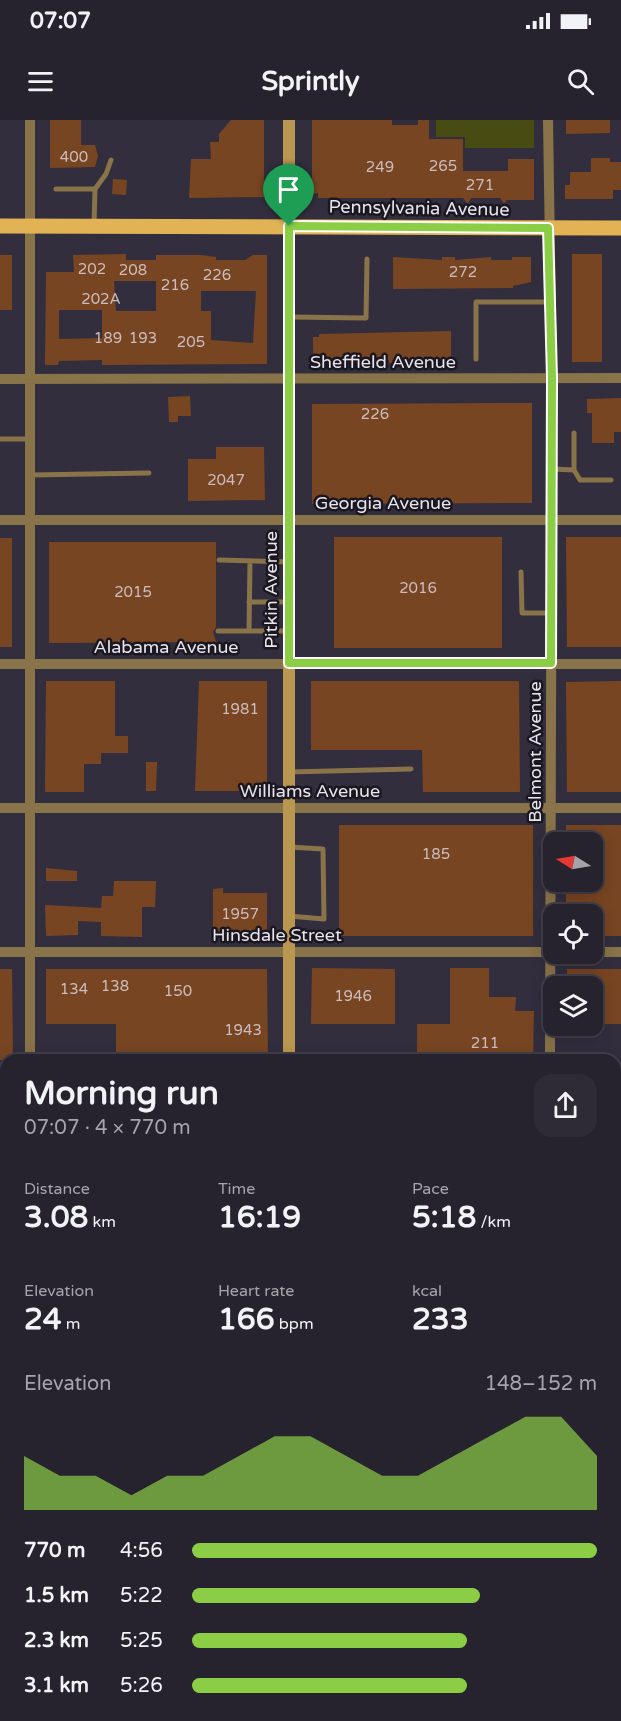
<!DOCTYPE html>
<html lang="en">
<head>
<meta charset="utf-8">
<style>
	:root { --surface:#26222e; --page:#2e2a36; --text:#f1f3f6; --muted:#a4a4aa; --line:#423f4a; --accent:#8bce46 }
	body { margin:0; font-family:"Varela Round",sans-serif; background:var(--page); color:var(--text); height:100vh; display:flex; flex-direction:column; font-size:22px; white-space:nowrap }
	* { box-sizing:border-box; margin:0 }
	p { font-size:20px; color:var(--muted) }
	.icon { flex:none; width:33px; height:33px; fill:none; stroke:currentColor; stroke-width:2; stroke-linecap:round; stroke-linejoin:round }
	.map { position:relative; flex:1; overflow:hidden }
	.side { position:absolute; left:0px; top:934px; width:621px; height:668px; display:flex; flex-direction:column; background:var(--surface); border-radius:18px 18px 0 0; box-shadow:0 3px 15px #0003,0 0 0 2px var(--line) }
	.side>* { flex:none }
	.needle { width:39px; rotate:281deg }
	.controls { position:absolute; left:543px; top:712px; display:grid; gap:12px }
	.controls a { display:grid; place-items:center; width:60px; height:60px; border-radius:12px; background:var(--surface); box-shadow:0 3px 15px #0003,0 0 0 2px var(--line); font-size:30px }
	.pin { position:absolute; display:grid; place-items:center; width:51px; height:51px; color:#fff; margin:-62px -26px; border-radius:50% 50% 50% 0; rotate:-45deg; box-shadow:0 0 6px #0007 }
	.pin .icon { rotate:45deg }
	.round { display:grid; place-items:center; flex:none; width:63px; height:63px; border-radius:18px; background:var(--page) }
	.overview { display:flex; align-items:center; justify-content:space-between; height:102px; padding:0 24px }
	h1 { font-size:33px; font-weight:700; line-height:45px }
	.figures { display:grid; grid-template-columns:repeat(3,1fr); gap:9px; height:102px; padding:6px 24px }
	.figures div { display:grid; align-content:center }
	.figures b { font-size:30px; font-weight:700 }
	.figures small { font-size:16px; font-weight:400 }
	.figures p { font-size:16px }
	.chart { height:168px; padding:12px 24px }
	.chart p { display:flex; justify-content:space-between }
	.chart svg { width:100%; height:108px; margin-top:6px; fill:var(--accent); opacity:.7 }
	ul { padding:0 24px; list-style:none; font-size:20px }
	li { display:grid; grid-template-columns:96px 72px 1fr; align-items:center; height:45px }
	li i { height:15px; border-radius:8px; background:var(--accent) }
	.status { display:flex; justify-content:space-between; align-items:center; height:42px; padding:0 30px; background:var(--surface); direction:ltr }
	.status svg { height:16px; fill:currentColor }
	header { display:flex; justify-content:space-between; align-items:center; height:78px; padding:0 24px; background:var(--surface); font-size:27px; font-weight:700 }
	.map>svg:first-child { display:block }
	.green { fill:#494c12 }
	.building { fill:#784522; fill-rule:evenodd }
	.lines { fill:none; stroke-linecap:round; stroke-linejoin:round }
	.lane { stroke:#897348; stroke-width:5 }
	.street { stroke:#897348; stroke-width:10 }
	.secondary { stroke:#ba9750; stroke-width:12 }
	.primary { stroke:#e1b355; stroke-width:15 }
	.rail { stroke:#aca8b5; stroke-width:4; stroke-dasharray:3 6; stroke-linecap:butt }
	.route-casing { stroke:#fff; stroke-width:12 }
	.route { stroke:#8bce46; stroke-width:8 }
	.labels { text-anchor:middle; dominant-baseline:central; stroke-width:5; stroke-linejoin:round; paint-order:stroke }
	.number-label { font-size:15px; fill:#ccbcbc }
	.street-label { font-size:18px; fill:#e8e4ef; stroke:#1a171f }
</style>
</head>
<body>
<div class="status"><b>07:07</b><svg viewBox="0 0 49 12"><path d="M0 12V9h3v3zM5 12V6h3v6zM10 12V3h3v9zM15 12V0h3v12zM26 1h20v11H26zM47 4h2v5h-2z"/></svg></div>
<header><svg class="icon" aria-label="menu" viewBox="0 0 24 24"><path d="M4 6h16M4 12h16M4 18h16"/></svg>Sprintly<svg class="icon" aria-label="search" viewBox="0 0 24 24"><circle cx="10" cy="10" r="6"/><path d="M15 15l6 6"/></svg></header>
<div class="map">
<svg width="621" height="1601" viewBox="0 0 621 1601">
	<rect width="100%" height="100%" fill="#332e3e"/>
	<path class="green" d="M436,0h98v28h-69v-11h-29z
		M0,1426h6v111h-6z
		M48,1596h48v5h-48z"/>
	<path class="building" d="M50,0h31v25h14l3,11 -3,11 -45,1z
		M231,0h33v77l-75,1 2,-39h20l-1,-17h9v-8z
		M312,0h80v5h26v-5h11v19h34v32h45v-12h26v41h-27l-3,4 -4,-6h-29l-3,6 -5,-6h-145v-5l-6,1z
		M566,0h44v13l-44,1z
		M591,38h19v4h11v28h-8v9h-48v-14h5v-13h21z
		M113,59l14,1 -1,15 -14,-1z
		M126,134v6h30v-5h45l15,2v3h29l8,-5h14v109l-165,1v-5l-43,1 -1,4h-13l1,-93h28l-1,-17zM114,161h42v30h-40zM201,171h55l-3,52 -42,-3v-29h-10zM59,190h43v28l-43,1z
		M572,134h30v108h-30z
		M0,135h12v55h-12z
		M393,137l49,3v-3h13v3l36,-3v3h21v-3h19v25l-18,4v2l-120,1z
		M451,211v31l-49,-2v3h-13v-3h-22v3h-14v-3l-40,3v-26h6v-3z
		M190,276l1,20h-13v6h-9l-1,-25z
		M621,278v34h-7v11h-22v-30h-5v-14z
		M532,283v100l-220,1v-100z
		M216,327h48l1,53 -77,1v-42h28z
		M334,417h168v111h-168z
		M566,417h55v110h-54z
		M0,418h12v109h-12z
		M49,422h167v85l-3,5 3,10 -167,1z
		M46,561h69v55h13v17h-27v11h-17v28h-39z
		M199,561h68v110h-72z
		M311,561h208l1,111h-97l-1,-42h-111z
		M621,561v111h-54l-1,-110z
		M146,642h11l-1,29h-10z
		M339,705h194v111h-194z
		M566,705h55v111h-29v-21h-26v-33h26v-39h-26z
		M46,748l31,3v10h-31z
		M114,761h42l-1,26h-13v30l-41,-1v-14l-23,-1v14l-32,1 -1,-31 56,3 1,-12h11z
		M223,768v5h44v42h-54v-46z
		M312,848l83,1v55h-84z
		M450,848h39v29h27l-1,14h19l-1,49h-116v-36h33z
		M0,849h12l1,91h-13z
		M46,849h221l1,91h-152v-36h-70z
		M567,849h54v55h-29v-37h-25z"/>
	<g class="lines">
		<path class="lane" d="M56,69h39
			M94,105l1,-36 11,-15 5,-14
			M291,197l75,1 1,-59
			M476,239v-57h74
			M0,319h28
			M552,349l22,1v-37
			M574,350l6,10h31
			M30,355l119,-2
			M219,440l70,2
			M521,452l1,41h30
			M249,482h40
			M218,511h31l1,-70
			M249,511h40
			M289,652l122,-3
			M289,796l35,3 -1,-70 -34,-2"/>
		<path class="street" d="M548,0l4,258 -2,682
			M0,259l621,-1
			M0,400h621
			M0,544h621
			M0,688h621
			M0,832h554
			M592,832h29
			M30,940v-940
			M0,976h6
			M615,976h6
			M615,1113h6
			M0,1115h6
			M615,1264h6
			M0,1265h6
			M0,1408h6
			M615,1411h6
			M0,1552h6
			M615,1553h6
			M550,1596v5
			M29,1601v-5"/>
		<path class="secondary" d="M289,0v940
			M289,1596v5"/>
		<path class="primary" d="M0,106l621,2"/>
		<path class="rail" d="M615,1120h6
			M0,1142h6
			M615,1149h6
			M0,1167l6,-1"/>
	</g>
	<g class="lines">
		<defs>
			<path id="route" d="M289,106l259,2 4,150 -1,285h-262z"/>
		</defs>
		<use href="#route" class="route-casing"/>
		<use href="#route" class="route"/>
	</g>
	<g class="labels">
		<g class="number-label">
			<text x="74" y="37">400</text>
			<text x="443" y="46">265</text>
			<text x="380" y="47">249</text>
			<text x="480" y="65">271</text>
			<text x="92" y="149">202</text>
			<text x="133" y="150">208</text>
			<text x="463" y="152">272</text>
			<text x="217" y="155">226</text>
			<text x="175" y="165">216</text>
			<text x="101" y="179">202A</text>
			<text x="108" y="218">189</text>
			<text x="143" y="218">193</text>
			<text x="191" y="222">205</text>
			<text x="375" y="294">226</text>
			<text x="226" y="360">2047</text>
			<text x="418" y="468">2016</text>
			<text x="133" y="472">2015</text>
			<text x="240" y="589">1981</text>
			<text x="436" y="734">185</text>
			<text x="240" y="794">1957</text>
			<text x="115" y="866">138</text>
			<text x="74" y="869">134</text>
			<text x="178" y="871">150</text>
			<text x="353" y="876">1946</text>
			<text x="243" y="910">1943</text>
			<text x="485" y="923">211</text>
		</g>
		<g class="street-label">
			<text transform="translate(419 88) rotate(1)">Pennsylvania Avenue</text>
			<text x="383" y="242">Sheffield Avenue</text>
			<text x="383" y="383">Georgia Avenue</text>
			<text transform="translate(271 470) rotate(-90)">Pitkin Avenue</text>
			<text x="166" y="527">Alabama Avenue</text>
			<text transform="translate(535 632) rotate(-90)">Belmont Avenue</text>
			<text x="310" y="671">Williams Avenue</text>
			<text x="277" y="815">Hinsdale Street</text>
		</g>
	</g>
</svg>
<div class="controls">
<a><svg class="needle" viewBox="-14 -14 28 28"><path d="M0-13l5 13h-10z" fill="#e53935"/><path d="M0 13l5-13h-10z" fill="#a4a4aa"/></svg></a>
<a><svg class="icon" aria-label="locate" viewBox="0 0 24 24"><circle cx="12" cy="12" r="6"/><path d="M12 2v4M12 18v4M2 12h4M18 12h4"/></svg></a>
<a><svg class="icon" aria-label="layers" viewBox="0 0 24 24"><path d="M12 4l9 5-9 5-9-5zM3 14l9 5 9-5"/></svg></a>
</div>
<div class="pin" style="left:289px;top:106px;background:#1e9e55"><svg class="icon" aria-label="arrive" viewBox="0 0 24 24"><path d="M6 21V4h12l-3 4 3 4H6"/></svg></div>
<section class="side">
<div class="overview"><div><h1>Morning run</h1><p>07:07 · 4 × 770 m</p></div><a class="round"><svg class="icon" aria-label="share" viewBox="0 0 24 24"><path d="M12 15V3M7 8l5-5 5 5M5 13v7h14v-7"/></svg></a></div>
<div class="figures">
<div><p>Distance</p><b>3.08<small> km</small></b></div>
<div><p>Time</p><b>16:19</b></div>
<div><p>Pace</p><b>5:18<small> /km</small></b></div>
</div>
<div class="figures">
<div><p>Elevation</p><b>24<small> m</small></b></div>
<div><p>Heart rate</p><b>166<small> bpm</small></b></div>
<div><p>kcal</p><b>233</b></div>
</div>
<div class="chart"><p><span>Elevation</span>148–152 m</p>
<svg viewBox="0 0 160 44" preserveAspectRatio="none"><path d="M0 44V22L10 30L20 30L30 38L40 30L50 30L60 22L70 14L80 14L90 22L100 30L110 30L120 22L130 14L140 6L150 6L160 22V44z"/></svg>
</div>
<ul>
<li><b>770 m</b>4:56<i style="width:100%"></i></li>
<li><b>1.5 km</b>5:22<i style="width:71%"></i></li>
<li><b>2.3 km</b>5:25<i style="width:68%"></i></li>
<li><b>3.1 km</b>5:26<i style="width:68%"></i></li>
</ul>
</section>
</div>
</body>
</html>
